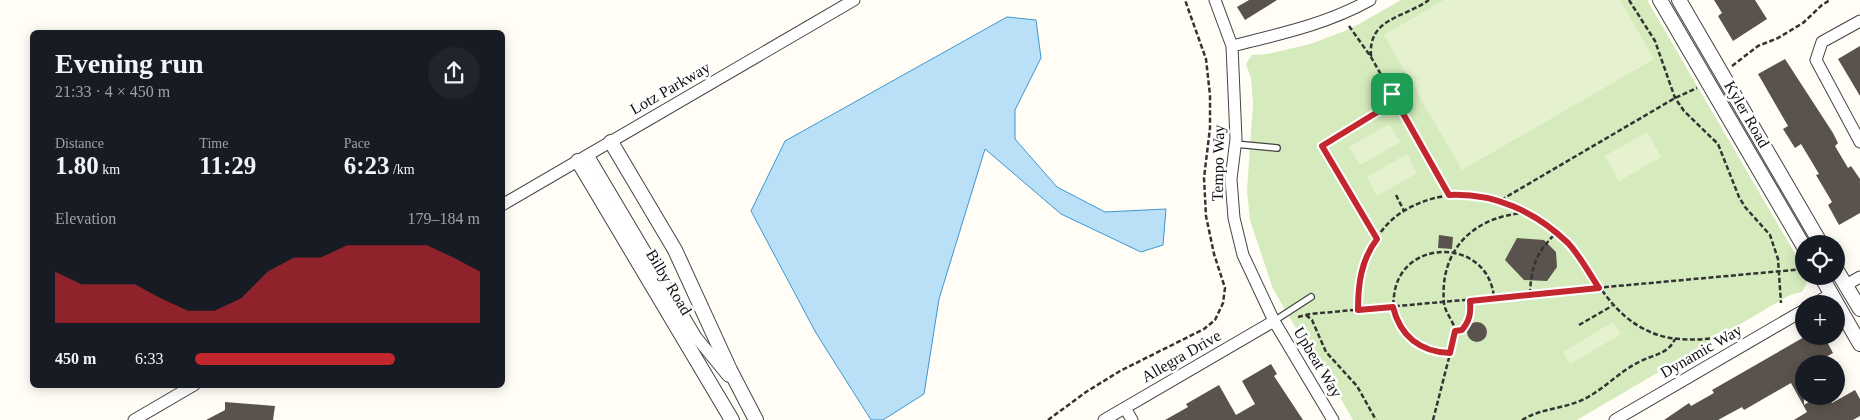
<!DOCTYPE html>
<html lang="en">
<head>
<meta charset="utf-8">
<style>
	:root { --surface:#171b24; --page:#20242c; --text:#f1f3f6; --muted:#9ea1a6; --accent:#c4262e }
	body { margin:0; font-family:"Times New Roman",serif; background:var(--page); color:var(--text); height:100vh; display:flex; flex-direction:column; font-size:19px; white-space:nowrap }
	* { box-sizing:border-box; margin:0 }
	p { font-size:16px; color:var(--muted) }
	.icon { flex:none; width:28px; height:28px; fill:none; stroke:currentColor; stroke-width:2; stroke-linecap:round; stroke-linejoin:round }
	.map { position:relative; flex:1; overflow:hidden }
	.details { position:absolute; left:30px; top:30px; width:475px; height:358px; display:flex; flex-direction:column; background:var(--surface); border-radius:8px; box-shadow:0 2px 12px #0003 }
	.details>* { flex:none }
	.buttons { position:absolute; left:1795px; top:235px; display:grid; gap:10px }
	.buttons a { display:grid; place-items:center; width:50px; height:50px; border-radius:50%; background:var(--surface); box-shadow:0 2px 12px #0003; font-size:25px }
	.pin { position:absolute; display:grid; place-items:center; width:42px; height:42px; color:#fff; margin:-21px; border-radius:10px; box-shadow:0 2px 8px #0006 }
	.round { display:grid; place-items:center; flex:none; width:52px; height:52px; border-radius:26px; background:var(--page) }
	.overview { display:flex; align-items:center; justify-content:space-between; height:85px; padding:0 25px }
	h1 { font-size:28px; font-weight:700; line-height:38px }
	.stats { display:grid; grid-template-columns:repeat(3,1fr); gap:8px; height:85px; padding:5px 25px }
	.stats div { display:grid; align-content:center }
	.stats b { font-size:25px; font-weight:700 }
	.stats small { font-size:14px; font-weight:400 }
	.stats p { font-size:14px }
	.chart { height:140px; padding:10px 25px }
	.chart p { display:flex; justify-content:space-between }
	.chart svg { width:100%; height:90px; margin-top:5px; fill:var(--accent); opacity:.7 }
	ul { padding:0 25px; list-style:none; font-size:16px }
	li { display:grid; grid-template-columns:80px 60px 1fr; align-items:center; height:38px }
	li i { height:12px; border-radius:6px; background:var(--accent) }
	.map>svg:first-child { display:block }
	.park { fill:#d5ebbd }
	.pitch { fill:#e6f2cf }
	.water { fill:#b9e0f7; stroke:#3f96cf }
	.building { fill:#5a524d }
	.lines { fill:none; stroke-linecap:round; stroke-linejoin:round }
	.service-casing { stroke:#444; stroke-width:8 }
	.minor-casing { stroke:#444; stroke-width:13 }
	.tertiary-casing { stroke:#444; stroke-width:16 }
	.path { stroke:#333; stroke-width:2.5; stroke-dasharray:5 2.5; stroke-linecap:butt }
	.service { stroke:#fff; stroke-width:5.5 }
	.minor { stroke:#fff; stroke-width:11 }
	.tertiary { stroke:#fff; stroke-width:14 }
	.route-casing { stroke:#fff; stroke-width:10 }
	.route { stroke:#c4262e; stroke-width:6 }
	.labels { text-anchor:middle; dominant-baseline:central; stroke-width:5; stroke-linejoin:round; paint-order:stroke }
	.street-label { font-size:16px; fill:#111; stroke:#fff }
</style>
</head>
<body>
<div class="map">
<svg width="1860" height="420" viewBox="0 0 1860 420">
	<rect width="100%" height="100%" fill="#fffdf5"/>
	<path class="park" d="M1401,0h246l157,269v7h3l-1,9 -4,7 -12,3 -213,125h-224l-45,-78 -10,-10 -25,-43 -23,-69 -3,-30 6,-86 -2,-26 -5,-14 6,-9 16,-1 42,-10 40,-15z"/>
	<path class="pitch" d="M1444,0h176l34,59 -192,111 -78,-135z
		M1389,124l11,18 -40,23 -11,-18z
		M1647,132l14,25 -42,24 -14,-25z
		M1407,154l10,19 -40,23 -10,-19z
		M1613,322l8,12 -51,30 -7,-12z"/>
	<path class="water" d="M1007,17l29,3 5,38 -26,52v29l42,48 48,25 61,-3 -3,36 -22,7 -80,-38 -76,-65 -46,150 -15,95 -41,26h-12l-55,-87 -65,-122 34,-70z"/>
	<path class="building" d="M1249,0h28l-32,20 -8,-13z
		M1714,0h41l12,19 -34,22 -15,-25 4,-3z
		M1860,46v50l-22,-37z
		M1785,59l48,74 5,10 -3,3 13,22 3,-2 9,13v34l-21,12 -11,-20 4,-3 -16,-27 3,-1 -18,-30 -6,4 -12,-19 5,-3 -30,-52z
		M1439,235l14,2 -1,12 -14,-1z
		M1517,238l27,2 12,12 1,15 -10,14 -23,-1 -19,-20z
		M1467 332a10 10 0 1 1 20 0a10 10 0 1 1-20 0Z
		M1806,336h18l9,17 -19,11h-10v41l14,-9h10l4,7 23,-13 5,9v17l-7,4h-59l13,-8 -16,-29 -47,27 -2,-3 -24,13h-54l25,-17 2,3 23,-13 -2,-3z
		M1271,364l6,10 -3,2 29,44h-138l23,-13 -2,-3 33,-19 17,30 19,-11 -13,-23z
		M225,402l50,4 -2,14h-67l19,-10z"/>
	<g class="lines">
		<defs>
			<path id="service" d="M1235,144l42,4
				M1274,321l37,-24"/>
			<path id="minor" d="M1215,0l17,46 4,93 -5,40 3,39 9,37 31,66 59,99
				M1860,21l-38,21 -6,18 44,82
				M1232,46c48,-12 95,-22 138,-46
				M588,155l108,182 32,39
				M502,205l352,-205
				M1846,285l14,-8
				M1814,304l17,-10
				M1125,408l7,12
				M134,420l60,-35
				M1104,420l170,-99
				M1615,420l189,-110"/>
			<path id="tertiary" d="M1660,0l144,247
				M1679,0l142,244
				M611,142l64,108 55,120 26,50
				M578,161l154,259
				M1836,269l24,40
				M1821,276l39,68"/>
		</defs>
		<use href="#service" class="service-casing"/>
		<use href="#minor" class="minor-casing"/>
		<use href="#tertiary" class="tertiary-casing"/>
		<path class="path" d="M1629,0l26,41 20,57 9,13 34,33 21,53 6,10 25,28 8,24 3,44
			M1349,26l22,31 78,138
			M1371,56c-3,-38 33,-38 58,-56
			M1732,66l26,-20 20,-8 25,-15 19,-18 8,-5
			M1396,195l8,16
			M1501,200l174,-102 22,-10
			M1377,239l-55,-93 63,-38 7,-14
			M1530,294c1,-27 6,-41 25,-60
			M1358,310c1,-39 12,-80 49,-101 49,-27 104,-13 145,21 5,5 12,9 17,15 26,29 38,65 75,84 26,14 54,11 82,8
			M1306,315l6,5 14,32 31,34 19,34
			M1298,317l12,-3 494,-45
			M1579,325l33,-19
			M1455,331l7,-1c8,-10 9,-17 9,-29
			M1450,353c-20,0 -35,-6 -47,-21 -8,-10 -11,-24 -9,-36 6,-59 95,-59 100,2
			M1048,420l38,-28 34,-21 84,-42 11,-9 8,-17 2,-15 -11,-34 -8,-38 -2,-38 6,-50v-33l-4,-36 -21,-59
			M1433,420c6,-23 12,-47 18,-70 1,-6 4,-14 4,-19 -1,-10 -10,-18 -11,-28 -5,-53 30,-87 81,-90
			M1522,420c18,-11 38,-11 58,-19 23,-10 39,-30 61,-40 14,-7 27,-7 34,-22"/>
		<use href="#service" class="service"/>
		<use href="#minor" class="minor"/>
		<use href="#tertiary" class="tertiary"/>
	</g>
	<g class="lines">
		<defs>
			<path id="route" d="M1392,94l57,101c45,-2 86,16 119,48 12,13 21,30 31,45l-129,13c1,12 0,19 -8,29l-7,1 -5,22c-30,-1 -50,-17 -57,-46l-35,3c0,-26 3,-50 19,-71l-55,-93 62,-38z"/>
		</defs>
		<use href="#route" class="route-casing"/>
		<use href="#route" class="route"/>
	</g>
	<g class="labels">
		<g class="street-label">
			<text transform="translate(670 88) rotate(-30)">Lotz Parkway</text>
			<text transform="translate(1747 114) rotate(60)">Kyler Road</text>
			<text transform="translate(1218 163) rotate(-89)">Tempo Way</text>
			<text transform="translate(669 282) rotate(59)">Bilby Road</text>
			<text transform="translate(1701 351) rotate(-30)">Dynamic Way</text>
			<text transform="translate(1181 356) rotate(-30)">Allegra Drive</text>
			<text transform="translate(1318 362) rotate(59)">Upbeat Way</text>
		</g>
	</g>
</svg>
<div class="buttons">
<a><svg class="icon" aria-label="locate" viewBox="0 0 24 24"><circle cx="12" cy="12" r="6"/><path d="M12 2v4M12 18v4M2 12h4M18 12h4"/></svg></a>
<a>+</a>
<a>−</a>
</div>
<div class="pin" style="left:1392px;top:94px;background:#1e9e55"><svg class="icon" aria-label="arrive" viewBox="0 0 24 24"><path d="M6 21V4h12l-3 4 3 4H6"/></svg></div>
<section class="details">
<div class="overview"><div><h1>Evening run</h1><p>21:33 · 4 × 450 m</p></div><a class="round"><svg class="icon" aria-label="share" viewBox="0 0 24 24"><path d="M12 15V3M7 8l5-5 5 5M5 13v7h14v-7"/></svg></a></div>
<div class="stats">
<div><p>Distance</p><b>1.80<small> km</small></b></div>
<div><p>Time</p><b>11:29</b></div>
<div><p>Pace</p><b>6:23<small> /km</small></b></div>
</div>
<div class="chart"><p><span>Elevation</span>179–184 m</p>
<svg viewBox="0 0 160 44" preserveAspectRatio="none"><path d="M0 44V19L10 25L20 25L30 25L40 32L50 38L60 38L70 32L80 19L90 12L100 12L110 6L120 6L130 6L140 6L150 12L160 19V44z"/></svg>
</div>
<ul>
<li><b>450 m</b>6:33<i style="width:70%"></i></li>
</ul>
</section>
</div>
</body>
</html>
